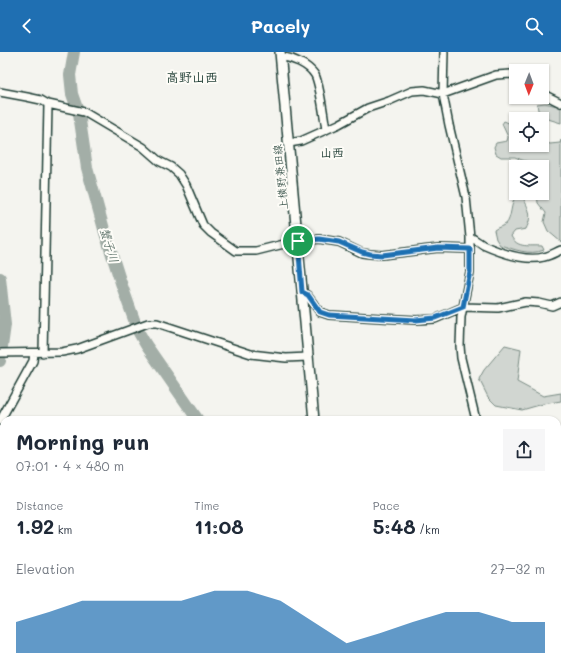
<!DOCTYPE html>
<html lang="en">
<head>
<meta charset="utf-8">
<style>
	:root { --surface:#fff; --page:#f6f6f7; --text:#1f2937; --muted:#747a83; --accent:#1f6fb2 }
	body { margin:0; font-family:Mali,"Klee One",sans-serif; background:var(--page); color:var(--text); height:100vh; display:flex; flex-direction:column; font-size:15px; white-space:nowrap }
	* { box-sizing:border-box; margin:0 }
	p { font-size:13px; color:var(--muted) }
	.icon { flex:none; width:22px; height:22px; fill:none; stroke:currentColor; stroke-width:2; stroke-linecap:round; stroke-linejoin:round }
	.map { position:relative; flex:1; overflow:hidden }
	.panel { position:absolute; left:0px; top:364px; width:561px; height:256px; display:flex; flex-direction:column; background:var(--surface); border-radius:12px 12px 0 0; box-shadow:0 1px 3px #0004 }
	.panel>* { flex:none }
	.needle { width:26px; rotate:181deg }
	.fabs { position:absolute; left:509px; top:12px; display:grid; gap:8px }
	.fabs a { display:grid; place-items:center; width:40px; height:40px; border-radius:0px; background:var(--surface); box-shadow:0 1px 3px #0004; font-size:20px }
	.pin { position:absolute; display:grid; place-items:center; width:34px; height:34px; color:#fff; margin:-17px; border:2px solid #fff; border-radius:50%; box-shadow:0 1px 4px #0007 }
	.round { display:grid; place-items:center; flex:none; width:42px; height:42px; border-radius:0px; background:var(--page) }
	.summary { display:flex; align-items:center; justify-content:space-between; height:68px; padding:0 16px }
	h1 { font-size:22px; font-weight:700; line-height:30px }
	.metrics { display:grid; grid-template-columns:repeat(3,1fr); gap:6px; height:68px; padding:4px 16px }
	.metrics div { display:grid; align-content:center }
	.metrics b { font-size:20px; font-weight:700 }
	.metrics small { font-size:11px; font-weight:400 }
	.metrics p { font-size:11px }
	.chart { height:112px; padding:8px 16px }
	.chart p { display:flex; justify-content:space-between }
	.chart svg { width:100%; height:72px; margin-top:4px; fill:var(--accent); opacity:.7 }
	header { display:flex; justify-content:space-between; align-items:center; height:52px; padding:0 16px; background:var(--accent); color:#fff; font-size:18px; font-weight:700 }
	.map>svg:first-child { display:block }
	.green { fill:#d1d6d1; stroke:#788a82 }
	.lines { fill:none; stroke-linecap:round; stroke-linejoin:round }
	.river { stroke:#a3aea7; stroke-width:12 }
	.minor-casing { stroke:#1f3d34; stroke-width:10 }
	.major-casing { stroke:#1f3d34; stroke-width:12 }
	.minor { stroke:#fdfcf7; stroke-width:7 }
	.major { stroke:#fdfcf7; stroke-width:9 }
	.route-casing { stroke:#fff; stroke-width:8 }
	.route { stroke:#1f6fb2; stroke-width:5 }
	.labels { text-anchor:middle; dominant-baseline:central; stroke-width:4; stroke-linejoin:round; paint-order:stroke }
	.street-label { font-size:11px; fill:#1f3d34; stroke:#fdfcf7 }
	.neighbourhood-label { font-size:12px; font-weight:bold; fill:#1f3d34; stroke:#fdfcf7 }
	.water-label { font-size:12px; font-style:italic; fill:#475f56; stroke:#fdfcf7 }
	.quarter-label { font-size:13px; font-weight:bold; fill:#1f3d34; stroke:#fdfcf7 }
</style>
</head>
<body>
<header><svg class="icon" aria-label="back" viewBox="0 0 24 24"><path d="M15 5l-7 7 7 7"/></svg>Pacely<svg class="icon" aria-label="search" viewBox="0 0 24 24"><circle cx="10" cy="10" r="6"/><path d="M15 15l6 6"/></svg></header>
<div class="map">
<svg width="561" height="620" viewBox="0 0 561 620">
	<rect width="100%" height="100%" fill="#f4f4ef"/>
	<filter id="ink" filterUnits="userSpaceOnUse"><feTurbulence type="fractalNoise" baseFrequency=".025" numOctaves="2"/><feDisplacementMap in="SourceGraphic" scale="8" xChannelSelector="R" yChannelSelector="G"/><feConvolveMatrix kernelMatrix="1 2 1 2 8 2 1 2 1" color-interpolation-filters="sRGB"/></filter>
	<g filter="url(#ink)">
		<path class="green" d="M545,51l16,4v16l-13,-4 -10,-9 -1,-6z
			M504,69l7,3 5,5v16h26v-4l8,3 10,-1 1,-3v102l-13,-11 -4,-9 2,-9 -8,-10 -1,-10h5v-26h-3l-1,-2 -8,-3 -8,-2 -7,-3h-14l-5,-3 -2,-7 2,-4 11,-2 1,-4 -6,-13z
			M516,144h6c7,13 11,19 4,33l-11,2 -4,5c6,13 19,9 31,10l2,4c-15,6 -30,-1 -44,-5l-4,-6 -2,-9c4,-3 9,-4 12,-6 6,-6 4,-20 10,-28z
			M505,293l16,4 -4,33 26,14 18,-3v8l-18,3 -21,6 -26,-5 -8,-8 -9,-18 5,-9z"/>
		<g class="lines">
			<path class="river" d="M74,0l-4,23 2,19 7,20 8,54 18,65 16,50 17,48 8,14 52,75
				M0,226l5,47 -5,36
				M312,616l1,4"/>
			<defs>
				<path id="minor" d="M444,0l-1,42 6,31 17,72 4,40v35l-9,45 -1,29 1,12 15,62
					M280,4c12,2 28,8 35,19 5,10 9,42 11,55
					M0,40l27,5 14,3 7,4 36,8 59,35 16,14 12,6 8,7 7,11 17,40 8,8 25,18h20l32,-8 31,-4 20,3 23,11 8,1 12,1 56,-7 32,1
					M542,40l5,4 14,7
					M289,91l12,-2 38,-17 29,-16 21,-7 23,-10 12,-1 19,4 53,-19 15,-1 5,2
					M470,185c5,2 8,5 13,8 18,8 42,17 61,12 6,-1 12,-5 17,-7
					M302,240l5,3 13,17 9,3 87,5 19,-1 28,-12 35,1 28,-6 13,1 13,3 9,-4
					M0,301l62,-1 15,-3 71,-26h9l94,31 35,4 22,-1
					M43,301l5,-249
					M0,369l33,-60 1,-8
					M0,386l3,2v5l-3,6
					M557,407l4,-2
					M194,616h23
					M330,616l15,2 23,-2
					M410,616l6,4
					M482,620l1,-4"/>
				<path id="major" d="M280,0l34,368
					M0,524l4,5
					M32,616v4
					M391,616l3,4"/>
			</defs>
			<use href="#minor" class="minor-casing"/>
			<use href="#major" class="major-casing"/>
			<use href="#minor" class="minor"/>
			<use href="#major" class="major"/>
		</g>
	</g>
	<g class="lines" filter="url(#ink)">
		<defs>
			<path id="route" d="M319,187l20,3 23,10 8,2 12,1 56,-7 32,1v23l-7,35 -28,11 -19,2 -87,-5 -9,-3 -12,-17 -6,-3 -4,-51z"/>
		</defs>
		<use href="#route" class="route-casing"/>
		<use href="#route" class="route"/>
	</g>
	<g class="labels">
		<g class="street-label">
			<text transform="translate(280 125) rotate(-96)">上横野兼田線</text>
		</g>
		<g class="neighbourhood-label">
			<text x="332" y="100">山西</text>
		</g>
		<g class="water-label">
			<text transform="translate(110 193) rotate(73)">蟹子川</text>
		</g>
		<g class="quarter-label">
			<text x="192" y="24">高野山西</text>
		</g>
	</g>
</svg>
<div class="fabs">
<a><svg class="needle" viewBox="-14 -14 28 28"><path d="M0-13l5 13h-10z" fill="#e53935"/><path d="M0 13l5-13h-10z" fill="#747a83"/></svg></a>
<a><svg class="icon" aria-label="locate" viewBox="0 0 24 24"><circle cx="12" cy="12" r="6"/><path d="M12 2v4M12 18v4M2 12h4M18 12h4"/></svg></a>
<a><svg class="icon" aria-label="layers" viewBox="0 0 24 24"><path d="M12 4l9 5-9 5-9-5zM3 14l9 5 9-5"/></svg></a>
</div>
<div class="pin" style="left:298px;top:189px;background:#1e9e55"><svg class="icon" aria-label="arrive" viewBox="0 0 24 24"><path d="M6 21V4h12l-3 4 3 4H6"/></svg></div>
<section class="panel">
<div class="summary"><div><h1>Morning run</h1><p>07:01 · 4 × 480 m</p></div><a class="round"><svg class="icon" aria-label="share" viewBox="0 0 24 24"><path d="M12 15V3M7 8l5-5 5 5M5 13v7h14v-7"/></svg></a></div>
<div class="metrics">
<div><p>Distance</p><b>1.92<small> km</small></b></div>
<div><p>Time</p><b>11:08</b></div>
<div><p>Pace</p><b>5:48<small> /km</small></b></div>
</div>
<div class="chart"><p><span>Elevation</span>27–32 m</p>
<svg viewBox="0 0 160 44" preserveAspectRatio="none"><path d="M0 44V25L10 19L20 12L30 12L40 12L50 12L60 6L70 6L80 12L90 25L100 38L110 32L120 25L130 19L140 19L150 25L160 25V44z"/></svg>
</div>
</section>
</div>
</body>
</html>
